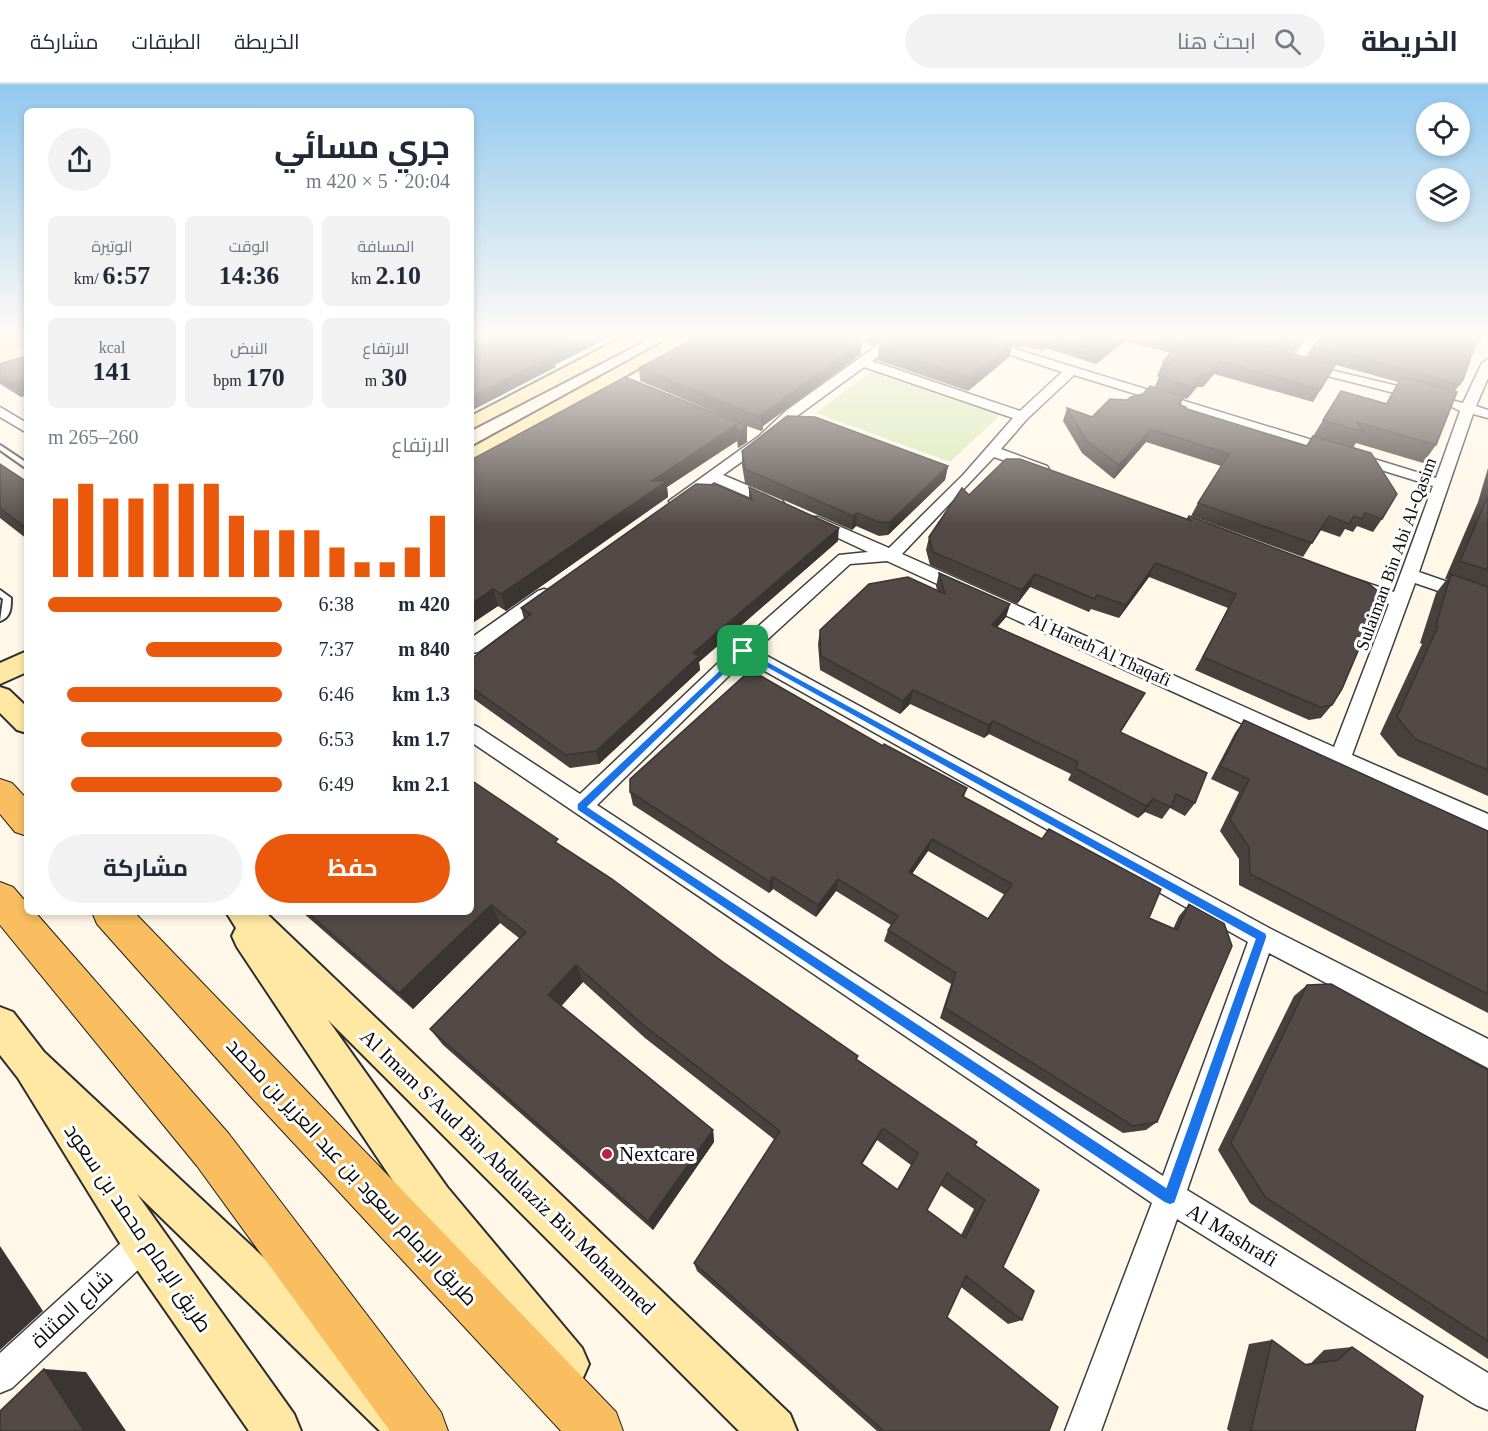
<!DOCTYPE html>
<html lang="ar">
<head>
<meta charset="utf-8">
<style>
	:root { --surface:#fff; --page:#f2f2f3; --text:#1f2937; --muted:#747a83; --line:#e0e1e3; --accent:#ea580c }
	body { margin:0; font-family:"Times New Roman",Cairo,serif; background:var(--page); color:var(--text); direction:rtl; height:100vh; display:flex; flex-direction:column; font-size:22px; white-space:nowrap }
	* { box-sizing:border-box; margin:0 }
	p { font-size:20px; color:var(--muted) }
	.icon { flex:none; width:33px; height:33px; fill:none; stroke:currentColor; stroke-width:2; stroke-linecap:round; stroke-linejoin:round }
	.map { position:relative; flex:1; overflow:hidden; direction:ltr }
	.panel { position:absolute; left:24px; top:24px; width:450px; height:807px; display:flex; flex-direction:column; background:var(--surface); border-radius:9px; box-shadow:0 3px 9px #0003; direction:rtl }
	.panel>* { flex:none }
	.tools { position:absolute; left:1416px; top:18px; display:grid; gap:12px }
	.tools a { display:grid; place-items:center; width:54px; height:54px; border-radius:50%; background:var(--surface); box-shadow:0 3px 9px #0003; font-size:30px }
	.pin { position:absolute; display:grid; place-items:center; width:51px; height:51px; color:#fff; margin:-26px; border-radius:12px; box-shadow:0 3px 9px #0006 }
	.round { display:grid; place-items:center; flex:none; width:63px; height:63px; border-radius:32px; background:var(--page) }
	.overview { display:flex; align-items:center; justify-content:space-between; height:102px; padding:0 24px }
	h1 { font-size:33px; font-weight:700; line-height:45px }
	.metrics { display:grid; grid-template-columns:repeat(3,1fr); gap:9px; height:102px; padding:6px 24px }
	.metrics div { display:grid; align-content:center; border-radius:9px; background:var(--page); text-align:center }
	.metrics b { font-size:26px; font-weight:700 }
	.metrics small { font-size:16px; font-weight:400 }
	.metrics p { font-size:16px }
	.chart { height:168px; padding:12px 24px }
	.chart p { display:flex; justify-content:space-between }
	.chart svg { width:100%; height:108px; margin-top:6px; stroke:var(--accent); stroke-width:6 }
	.primary-button { display:flex; gap:12px; margin-top:auto; padding:12px 24px }
	.primary-button a { flex:1; height:69px; border-radius:36px; background:var(--accent); color:#fff; font-size:24px; font-weight:700; line-height:69px; text-align:center }
	.primary-button a+a { background:var(--page); color:var(--text) }
	ul { padding:0 24px; list-style:none; font-size:20px }
	li { display:grid; grid-template-columns:96px 72px 1fr; align-items:center; height:45px }
	li i { height:15px; border-radius:8px; background:var(--accent) }
	header { display:flex; align-items:center; gap:36px; box-sizing:border-box; height:84px; padding:0 30px; background:var(--surface); border-bottom:2px solid var(--line) }
	header strong { font-size:28px }
	nav { display:flex; gap:33px; margin-inline-start:auto; font-size:21px }
	.search { width:420px; height:54px; background:var(--page); display:flex; align-items:center; gap:15px; box-sizing:border-box; padding:0 21px; border-radius:33px; color:var(--muted); font-size:22px }
	.map>svg:first-child { display:block }
	.green { fill:#d6e8b3 }
	.lines { fill:none; stroke-linecap:round; stroke-linejoin:round }
	.lane-casing { stroke:#3e3e3e; stroke-width:4 }
	.street-casing { stroke:#3e3e3e; stroke-width:3 }
	.secondary-casing { stroke:#2d2d2d; stroke-width:4 }
	.primary-casing { stroke:#1c1c1c; stroke-width:2 }
	.lane { fill:#fff; fill-rule:evenodd }
	.street { fill:#fff; fill-rule:evenodd }
	.secondary { fill:#ffe8a3; fill-rule:evenodd }
	.primary { fill:#f8be5f; fill-rule:evenodd }
	.wall { fill:#47403d; fill-rule:evenodd }
	.shaded-wall { fill:#3a3432 }
	.building { fill:#534a47; stroke:#3a3432; stroke-width:1.5; fill-rule:evenodd }
	.route { fill:#1a73e8; stroke:#fff; stroke-width:1.5; fill-rule:evenodd }
	.poi-dot { fill:#b9243f; stroke:#fff; stroke-width:2 }
	.labels { text-anchor:middle; dominant-baseline:central; stroke-width:6; stroke-linejoin:round; paint-order:stroke }
	.street-label { font-size:18px; fill:#0b0b0b; stroke:#fff }
	.near-poi-label { font-size:21px; fill:#0b0b0b; stroke:#fff; text-anchor:start }
	.near-street-label { font-size:21px; fill:#0b0b0b; stroke:#fff }
</style>
</head>
<body>
<header>
<strong>الخريطة</strong>
<div class="search"><svg class="icon" aria-label="search" viewBox="0 0 24 24"><circle cx="10" cy="10" r="6"/><path d="M15 15l6 6"/></svg>ابحث هنا</div>
<nav><a>الخريطة</a><a>الطبقات</a><a>مشاركة</a></nav>
</header>
<div class="map">
<svg width="1488" height="1347" viewBox="0 0 1488 1347">
	<rect width="100%" height="100%" fill="#fff7e8"/>
	<path class="green" d="M871,288l129,43 -50,47 -134,-49z"/>
	<g class="lines">
		<defs>
			<path id="lane" d="M0,361l27,18v6l-27,-19z
				M0,506l11,8c0,10 0,19 -11,23l3,-22 -3,-2z"/>
			<path id="street" d="M889,253h14l-31,24 148,50 42,-39 -106,-35h20l460,141 24,-67 -12,-6 7,-4 8,2 19,-40 6,-4v19l-12,28 12,4v8l-15,-4 -54,158 69,24v12l-73,-25 -63,172 136,59v19l-155,-68 -446,-204 -37,3 -94,86 515,279 217,110v29l-219,-115 -82,237 301,183v37l-12,-5 -299,-186 -76,212h-36l87,-228 -681,-461v-18l7,3 102,67 156,-148 103,-91 29,-3 -62,-29 -2,-3 2,-3h12l71,31 74,-73 50,-57 -149,-51 -67,49 -29,27 -45,32 59,25 2,3 -2,3h-12l-56,-24 -31,22h-12l-2,-3 89,-64 29,-27zM1074,291l359,111 -39,106 -39,-13 -6,2 -3,4 3,4 40,15 -55,143 -432,-193 92,-97 43,15h10l2,-3 -2,-3 -46,-17 26,-30zM745,576l503,282 -85,234 -566,-371z
				M1308,253h12l-19,26 126,30 2,3 -7,4 -122,-31 -1,-3h-8l-2,-3z
				M0,323l27,16v10l-27,-16z
				M544,505l6,2 3,4 -3,4 -72,53 -7,1v-15l67,-47z
				M144,1143l11,5 5,11 -5,11 -143,134 -12,5v-40l133,-121z"/>
			<path id="secondary" d="M623,253h21l-2,4 -171,88v-13z
				M673,253h21l-216,123 -7,2v-14z
				M27,260v11l-27,8v-11z
				M27,567v21l-27,12v-21z
				M0,603l9,3 18,17v26l-10,-3 -17,-17z
				M226,828h39l525,502 7,17h-58l-411,-411 119,167 135,161 7,16 -7,16 -16,7 -16,-7 -133,-163 -180,-270 -5,-11 4,-8z
				M0,923l13,5 31,40 387,362 7,17h-58l-243,-237 157,220 7,17h-52l-120,-173 -111,-180 -18,-23z"/>
			<path id="primary" d="M8,253h19v6l-27,9v-12z
				M0,695l12,4 15,16v37l-12,-4 -15,-18z
				M0,798l13,5 14,16v9h8l194,222 212,278 7,19h-58l-193,-265 -197,-241z
				M92,828h42l482,500 7,19h-62l-309,-333 -155,-174z"/>
		</defs>
		<use href="#lane" class="lane-casing"/>
		<use href="#street" class="street-casing"/>
		<use href="#secondary" class="secondary-casing"/>
		<use href="#primary" class="primary-casing"/>
		<use href="#lane" class="lane"/>
		<use href="#street" class="street"/>
		<use href="#secondary" class="secondary"/>
		<use href="#primary" class="primary"/>
	</g>
	<path class="wall" d="M698,253h187l-12,9 -16,-6 5,2 -2,13 -97,71v3l-2,2 -14,-5v16l-9,6 -1,-7 -70,46 1,10 -162,114 -8,-5 -27,18v-164l272,-36 -103,-43 -1,-13z
		M892,253h413l-13,17 16,4 5,-11 169,-10 -10,15 -9,28 -8,11 -19,54 -13,18 -67,-20 -3,5 29,71 -9,13 -16,-6 -4,6 -8,-3 -5,8 -20,-7 -17,27 -112,-41 7,-13 23,-37 -75,-24 -32,37 -32,-26 -19,-32 4,-13 25,9 51,-23 11,-6 6,-13 -2,-1 5,-12 7,-9 -45,-12 -29,23 -50,-16 -3,3 -20,-5 -3,2 -8,-2 -3,11 -41,34 -91,-31 2,-13zM1336,281l62,17 -12,21 -45,-12 -34,55 -122,-37 -4,-4 2,-7 4,1 10,-12h6l11,-13 99,28z
		M27,272v39l-6,2 -21,-13v-19z
		M742,367l206,15 -3,14 -57,55 -9,1 -23,-10 -4,4 -107,-47 -3,-18z
		M0,380l27,18v57l-27,-21z
		M1488,384v328l-90,-40 -18,-22 42,-90 -2,-1 16,-50 11,-14h-2l33,-77z
		M749,403l89,54 -139,121 1,8 -101,94 -29,4 -99,-71v-38l53,-40 -3,-11 228,-109z
		M969,411l218,25 2,-4 174,129 -6,8 -25,52 -11,13 -12,2 -114,-50 33,-62 -79,-31 -30,41 -28,-9 -2,3 -59,-25 -13,17 -87,-39 -4,-15 3,-13z
		M939,489l71,31 -4,13 -9,10 148,66 -24,39 74,71 -10,13 -15,-8 -8,11 -17,-7 -7,6 -70,-38 3,-6 -82,-40 -5,4 -74,-34 -10,10 -80,-44 -2,-26 2,-14 117,-40 -1,-4z
		M1244,636l244,111v182l-249,-128v-26l-19,-28 19,-39 -28,-13 24,-46z
		M883,662l84,42 -3,9 185,121 24,11 6,-13 10,-12 -32,218 -11,8 -23,3 -183,-115 11,-34 -67,-43 4,-11 3,-5 -55,-34 -20,26 -43,-28 -4,4 -136,-88 -3,-13zM928,767l77,44 -17,24 -76,-45z
		M560,761l415,300 28,122 19,53 -14,4 -47,-37 -14,30 102,114h-172l-180,-160 -3,-8 81,-123 -130,-102 -62,-56 -22,24 152,124 1,12 -61,88 -210,-185 -13,-16 89,-91 -19,-15 -87,86 -111,-97h169zM877,1056l34,25 -14,24 -35,-25zM940,1101l34,24 -13,26 -34,-25z
		M1307,901l181,85v289l-238,-156 -32,-53 76,-154z
		M1272,1256l32,24 7,-1 13,-13 28,-3 63,84h-186l-2,-2 22,-85z"/>
	<path class="shaded-wall" d="M584,253h26l-55,28 1,2 -85,44v-14l80,-43z
		M874,253h11l-12,9z
		M1022,253h3l-2,9 -3,2z
		M1048,253h1l-3,11 -3,3 3,-12z
		M1118,253h8l-1,4 -29,23 4,-13z
		M1302,253h3l-14,18 7,-12z
		M862,258l-2,13 -97,71v3l-2,2v-13l-1,-2z
		M1012,260l-3,13 -41,34 2,-13z
		M1220,277l-6,13 -11,13 6,-13z
		M1202,290l-5,13 -10,12 5,-12z
		M23,295l4,5v11l-6,2 -11,-14z
		M736,341l1,16 -70,46 1,10 -162,114 -5,-17 151,-113z
		M747,342v16l-9,6v-16z
		M1151,345l-5,13 -32,37 5,-14z
		M948,382l-3,14 -57,55 2,-13z
		M857,429l-1,13 -4,4 1,-14z
		M839,444l-1,13 -139,121 1,8 -101,94 -3,-13 97,-98z
		M1156,479l-7,14 -30,41 7,-13z
		M1035,490l-5,13 -13,17 5,-14z
		M493,505l5,17 -27,18v-20z
		M1010,520l-4,13 -18,21 4,-13z
		M913,606l-3,14 -10,10 3,-13z
		M993,637l-4,13 -5,4 5,-13z
		M1153,715l-8,13 -7,6 8,-12z
		M932,755l-4,12 -23,33 4,-12z
		M773,793v12l-4,4 1,-11z
		M838,795l-2,12 -20,26 2,-12z
		M491,821l9,18 -87,86 -14,-16z
		M576,881l7,17 -27,30 -8,-17z
		M883,1044l-6,12 -21,34 5,-11z
		M713,1046l1,12 -61,88 -5,-9z
		M0,1162l43,65 -43,39z
		M44,1285l42,3 40,59h-42z"/>
	<path class="building" d="M471,253h113l-33,17 3,1 -83,42z
		M698,253h150l14,5 -102,74h4l-3,2 -122,-50z
		M892,253h98l22,7 -42,34 -91,-31z
		M1055,253h63l-18,14z
		M1161,253h67l107,28 -15,25 -100,-29 -11,13h-7l-10,13 -34,-11 11,-12 -6,-2 17,-20z
		M1276,253h26l-4,6z
		M1320,253h162l-1,3 -4,-1 -14,41 -4,5 -116,-33 -1,3 -29,-8z
		M27,272v25l-4,-2 -13,4 -10,-7v-11z
		M625,293l122,49 -9,6 -2,-7 -84,56h15l-166,113 -8,-5 -22,15v-144z
		M1402,293l55,15 -21,53 -79,-23 7,10 -41,-12 18,-29 46,13z
		M1150,302l34,11 -6,7 8,3 -2,1 123,38 6,-10 58,17 26,41 -15,25 -17,-6 -3,6 -8,-3 -5,8 -20,-8 -17,27 -114,-40 31,-49 -78,-25 -32,36 -33,-25 -19,-32 25,9 18,-18 17,1 4,-3 12,-3z
		M787,332l28,1 133,49 -58,56 -9,1 -24,-10 -4,3 -108,-47 -3,-18z
		M1006,375h14l172,62 -4,-3 1,-2 179,67 12,10 -3,16 -14,36 -2,-1 -19,45 -10,16 -12,2 -117,-50 33,-63 -80,-31 -30,42 -29,-10 -2,4 -60,-25 -13,16 -89,-38 -4,-15 33,-49 7,7z
		M0,380l27,18v47l-27,-21z
		M696,400l21,1 35,15 -3,-13 90,41 -146,125 6,3 -103,95 -30,4 -95,-68v-28l60,-45 -10,-6z
		M1488,412v74l-28,-9z
		M939,489l71,31 -18,21 153,68 -25,39 87,41 -12,30 -19,-9 -5,13 -18,-8 -7,7 -71,-38 3,-6 -85,-41 -4,4 -76,-35 -10,11 -82,-45 -1,-26 49,-46 39,-7 37,17z
		M1451,490l37,13v183l-73,-31 -18,-22 41,-91 -2,-1z
		M744,592h17l122,70 1,-2 83,44 -5,8 80,43 7,-10 112,60 -12,29 28,12 12,-26 35,19 8,23 -75,176 -24,4 -188,-118 11,-35 -68,-43 10,-14 -60,-37 -20,26 -45,-28 -3,5 -140,-90v-13zM932,755l80,45 -24,35 -79,-47z
		M1244,636l244,111v163l-238,-120 -1,-27 -19,-28 19,-40 -29,-13z
		M471,696l87,59 -3,3 57,37 111,83 135,94 -2,3 121,83 -2,3 64,45 -36,77 31,24 -12,29 -56,-44 -19,41 111,90 -9,24h-165l-190,-168 86,-132 -139,-108 -65,-58 -28,30 165,135 -65,91 -218,-192 96,-97 -35,-27 -92,88 -92,-81h164zM883,1044l35,25 -20,37 -37,-27zM947,1089l38,27 -20,38 -38,-28z
		M1331,900l157,86v271l-223,-144 -34,-54 76,-158z
		M1272,1256l34,25 32,-5 14,-13 71,49 -8,35h-163l-1,-1z
		M44,1285l40,62h-84v-20z"/>
	<linearGradient id="sky" x2="0" y2="1"><stop stop-color="#91c8ee"/><stop offset="0.57" stop-color="#fffbf5"/><stop offset="1" stop-color="#fffbf5" stop-opacity="0"/></linearGradient>
	<rect width="1488" height="442" fill="url(#sky)"/>
	<path class="route" d="M743,564l523,285 1,4 -92,266 -5,2 -5,-2 -588,-393v-6zM744,571l511,284 -89,248 -578,-380z"/>
	<circle class="poi-dot" cx="607" cy="1070" r="6"/>
	<g class="labels">
		<g class="street-label">
			<text transform="translate(1396 470) rotate(-70)">Sulaiman Bin Abi Al-Qasim</text>
			<text transform="translate(1100 566) rotate(24)">Al Hareth Al Thaqafi</text>
		</g>
		<g class="near-poi-label">
			<text x="619" y="1070">Nextcare</text>
		</g>
		<g class="near-street-label">
			<text transform="translate(352 1088) rotate(47)">طريق الإمام سعود بن عبد العزيز بن محمد</text>
			<text transform="translate(508 1088) rotate(44)">Al Imam S'Aud Bin Abdulaziz Bin Mohammed</text>
			<text transform="translate(138 1144) rotate(56)">طريق الإمام محمد بن سعود</text>
			<text transform="translate(1232 1151) rotate(31)">Al Mashrafi</text>
			<text transform="translate(72 1225) rotate(-43)">شارع المثناة</text>
		</g>
	</g>
</svg>
<div class="tools">
<a><svg class="icon" aria-label="locate" viewBox="0 0 24 24"><circle cx="12" cy="12" r="6"/><path d="M12 2v4M12 18v4M2 12h4M18 12h4"/></svg></a>
<a><svg class="icon" aria-label="layers" viewBox="0 0 24 24"><path d="M12 4l9 5-9 5-9-5zM3 14l9 5 9-5"/></svg></a>
</div>
<div class="pin" style="left:743px;top:567px;background:#1e9e55"><svg class="icon" aria-label="arrive" viewBox="0 0 24 24"><path d="M6 21V4h12l-3 4 3 4H6"/></svg></div>
<section class="panel">
<div class="overview"><div><h1>جري مسائي</h1><p>20:04 · 5 × 420 m</p></div><a class="round"><svg class="icon" aria-label="share" viewBox="0 0 24 24"><path d="M12 15V3M7 8l5-5 5 5M5 13v7h14v-7"/></svg></a></div>
<div class="metrics">
<div><p>المسافة</p><b>2.10<small> km</small></b></div>
<div><p>الوقت</p><b>14:36</b></div>
<div><p>الوتيرة</p><b>6:57<small> /km</small></b></div>
</div>
<div class="metrics">
<div><p>الارتفاع</p><b>30<small> m</small></b></div>
<div><p>النبض</p><b>170<small> bpm</small></b></div>
<div><p>kcal</p><b>141</b></div>
</div>
<div class="chart"><p><span>الارتفاع</span>260–265 m</p>
<svg viewBox="0 0 160 44" preserveAspectRatio="none"><path d="M5 44V12M15 44V6M25 44V12M35 44V12M45 44V6M55 44V6M65 44V6M75 44V19M85 44V25M95 44V25M105 44V25M115 44V32M125 44V38M135 44V38M145 44V32M155 44V19"/></svg>
</div>
<ul>
<li><b>420 m</b>6:38<i style="width:100%"></i></li>
<li><b>840 m</b>7:37<i style="width:58%"></i></li>
<li><b>1.3 km</b>6:46<i style="width:92%"></i></li>
<li><b>1.7 km</b>6:53<i style="width:86%"></i></li>
<li><b>2.1 km</b>6:49<i style="width:90%"></i></li>
</ul>
<div class="primary-button"><a>حفظ</a><a>مشاركة</a></div>
</section>
</div>
</body>
</html>
